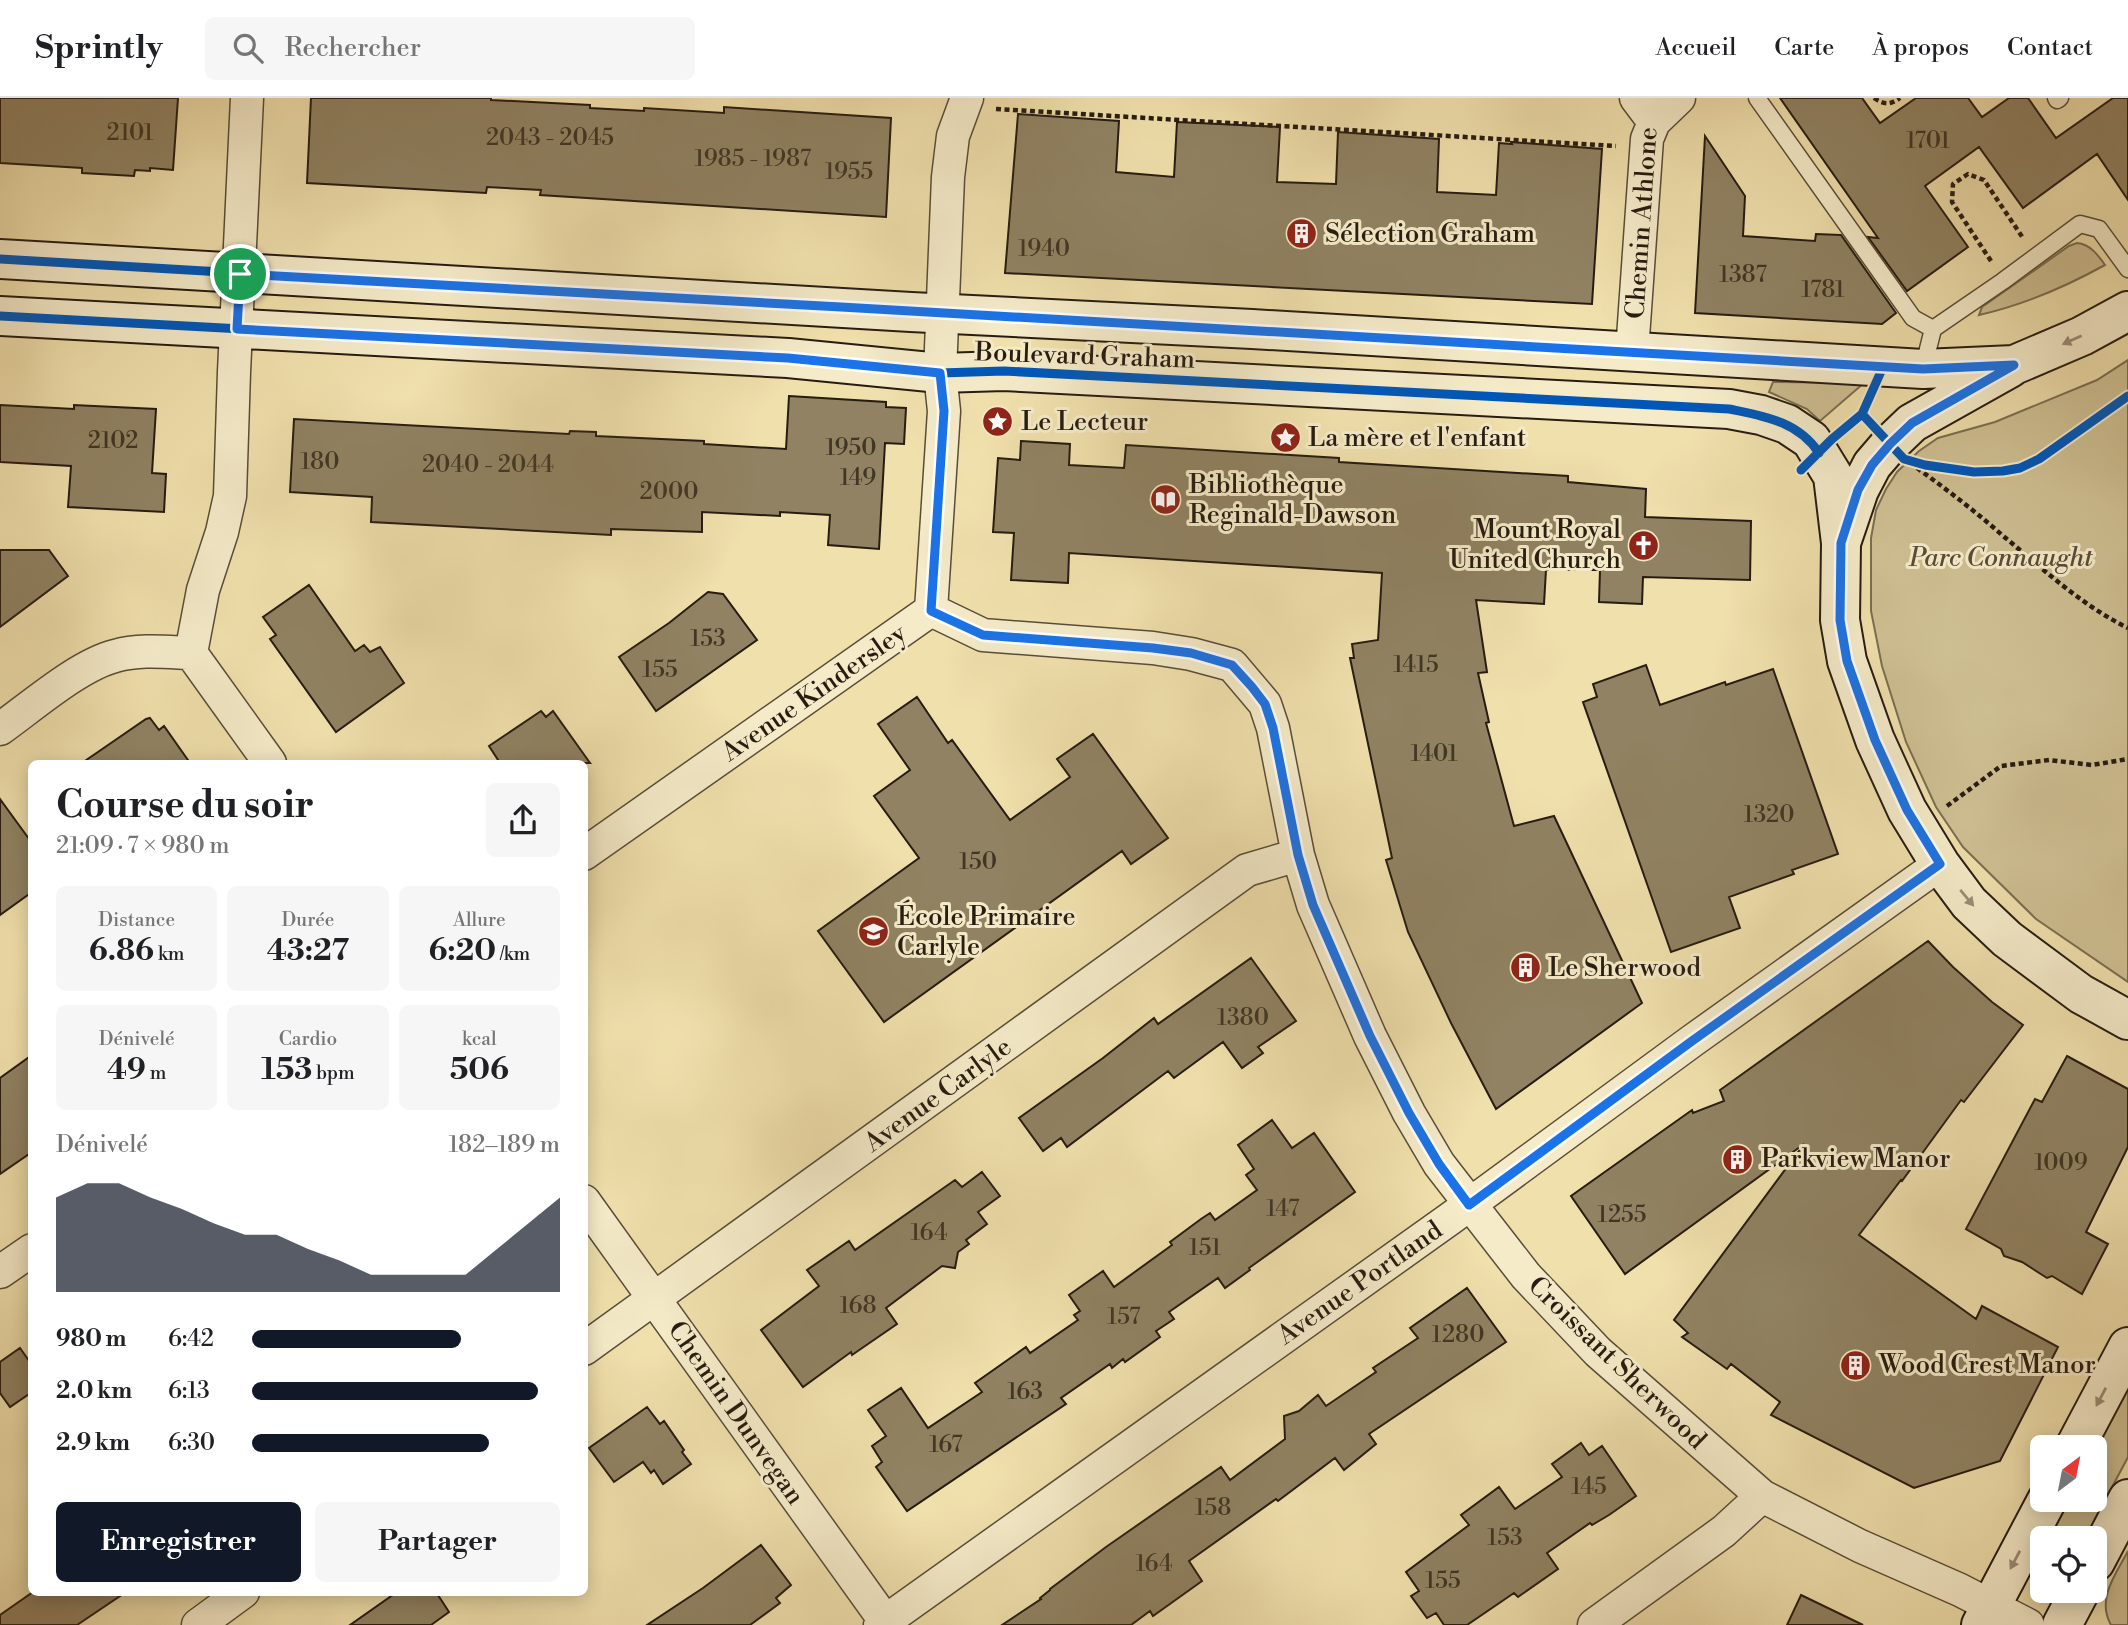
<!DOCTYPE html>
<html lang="fr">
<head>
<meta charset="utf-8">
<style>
	:root { --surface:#fff; --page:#f6f6f6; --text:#202124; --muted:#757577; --line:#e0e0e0; --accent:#111827 }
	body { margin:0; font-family:"Libre Bodoni",serif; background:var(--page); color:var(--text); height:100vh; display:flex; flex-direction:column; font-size:26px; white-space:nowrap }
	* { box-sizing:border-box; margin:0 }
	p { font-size:23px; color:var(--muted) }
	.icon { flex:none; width:38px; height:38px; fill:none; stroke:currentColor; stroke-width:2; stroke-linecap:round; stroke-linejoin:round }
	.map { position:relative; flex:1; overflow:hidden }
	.sheet { position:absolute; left:28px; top:662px; width:560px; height:836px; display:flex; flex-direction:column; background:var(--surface); border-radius:10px; box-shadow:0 4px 18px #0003 }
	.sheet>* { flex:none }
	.needle { width:46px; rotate:32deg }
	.tools { position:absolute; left:2030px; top:1337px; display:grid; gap:14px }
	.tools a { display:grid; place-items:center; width:77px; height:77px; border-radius:10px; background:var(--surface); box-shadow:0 4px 18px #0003; font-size:35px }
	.pin { position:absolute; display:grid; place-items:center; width:60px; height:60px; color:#fff; margin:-30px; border:4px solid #fff; border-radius:50%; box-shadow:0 2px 7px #0007 }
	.round { display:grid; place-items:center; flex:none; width:74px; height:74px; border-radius:10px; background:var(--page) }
	.summary { display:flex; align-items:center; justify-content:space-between; height:119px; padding:0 28px }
	h1 { font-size:38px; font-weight:700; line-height:52px }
	.figures { display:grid; grid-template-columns:repeat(3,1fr); gap:10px; height:119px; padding:7px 28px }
	.figures div { display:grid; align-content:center; border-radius:10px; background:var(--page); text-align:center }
	.figures b { font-size:30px; font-weight:700 }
	.figures small { font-size:19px; font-weight:400 }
	.figures p { font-size:19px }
	.chart { height:196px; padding:14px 28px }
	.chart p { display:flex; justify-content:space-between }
	.chart svg { width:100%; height:126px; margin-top:7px; fill:var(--accent); opacity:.7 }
	.button { display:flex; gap:14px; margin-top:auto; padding:14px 28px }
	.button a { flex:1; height:80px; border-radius:10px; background:var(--accent); color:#fff; font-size:28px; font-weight:700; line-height:80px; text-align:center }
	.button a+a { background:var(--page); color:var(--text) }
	ul { padding:0 28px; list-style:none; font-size:23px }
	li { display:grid; grid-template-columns:112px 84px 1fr; align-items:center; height:52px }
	li i { height:18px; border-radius:9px; background:var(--accent) }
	header { display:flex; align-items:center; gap:42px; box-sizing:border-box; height:98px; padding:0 35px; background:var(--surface); border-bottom:2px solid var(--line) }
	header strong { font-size:33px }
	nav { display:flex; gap:38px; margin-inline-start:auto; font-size:24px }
	.search { width:490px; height:63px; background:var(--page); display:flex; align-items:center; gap:18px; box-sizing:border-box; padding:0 24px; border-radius:10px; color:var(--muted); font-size:26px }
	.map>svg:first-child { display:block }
	.green { fill:#cebf92; stroke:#7a6e52; stroke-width:2 }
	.building { fill:#908262; stroke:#271c11; stroke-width:2 }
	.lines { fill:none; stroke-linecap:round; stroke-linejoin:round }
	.lane-casing { stroke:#594d38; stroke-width:19 }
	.street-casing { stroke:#594d38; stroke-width:35 }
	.secondary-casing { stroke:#271c11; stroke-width:42 }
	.path { stroke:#271c11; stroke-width:4.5; stroke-dasharray:5 3.5; stroke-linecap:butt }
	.lane { stroke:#f5ebc9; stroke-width:16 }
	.street { stroke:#f5ebc9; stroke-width:32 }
	.secondary { stroke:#f5ebc9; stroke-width:38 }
	.cycleway-casing { stroke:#f5ebc9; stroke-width:13 }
	.cycleway { stroke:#0057b8; stroke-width:9 }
	.oneway { fill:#988e76 }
	.route-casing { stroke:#fff; stroke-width:14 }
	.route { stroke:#1a73e8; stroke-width:9 }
	.labels { text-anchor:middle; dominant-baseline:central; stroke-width:6; stroke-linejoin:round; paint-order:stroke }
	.number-label { font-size:23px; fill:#413625 }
	.street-label { font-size:26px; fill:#271c11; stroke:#f5ebc9 }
	.poi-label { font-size:26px; fill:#271c11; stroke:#f5ebc9; text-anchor:start }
	.park-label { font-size:26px; font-style:italic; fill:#594d38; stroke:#f5ebc9 }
</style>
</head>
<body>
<header>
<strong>Sprintly</strong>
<div class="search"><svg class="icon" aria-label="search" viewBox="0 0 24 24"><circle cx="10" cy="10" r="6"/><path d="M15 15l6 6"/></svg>Rechercher</div>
<nav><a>Accueil</a><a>Carte</a><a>À propos</a><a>Contact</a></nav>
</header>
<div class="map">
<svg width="2128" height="1527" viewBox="0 0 2128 1527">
	<rect width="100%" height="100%" fill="#f0e0ac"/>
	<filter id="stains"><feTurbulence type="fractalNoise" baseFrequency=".00286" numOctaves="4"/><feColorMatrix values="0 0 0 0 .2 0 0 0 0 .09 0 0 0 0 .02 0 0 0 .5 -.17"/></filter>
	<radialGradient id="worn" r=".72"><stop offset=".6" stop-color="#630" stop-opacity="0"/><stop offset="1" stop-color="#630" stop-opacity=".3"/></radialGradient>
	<path class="green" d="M2077,145c13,1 21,12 28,22 -40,22 -81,40 -126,50l3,-8 87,-61z
		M2128,262v622l-92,-63 -73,-72 -27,-40 -30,-65 -24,-76 -11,-55v-73l5,-28 10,-21 11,-17 22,-21 19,-13 57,-16 102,-42z
		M1773,284l91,1 -44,38 -13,-12 -38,-17z
		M2128,1290v69l-43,81h-37l21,-38h26v-49z
		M2128,1453v74h-17c-15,-26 5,-51 17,-74z"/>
	<path class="building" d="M0,0h178l-5,72 -23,-2v3l-15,-1 -1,6 -52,-3v-5l-82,-5z
		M311,0h180v2l99,5v3l54,3v-3l80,5v-6l167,11 -5,99 -346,-22 1,-5 -54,-3 -1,6 -179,-10z
		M1780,0h82l18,25 36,-25h52l14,19 27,-19h19l28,40 57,-40h15v102l-31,-46 -74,54 -44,-61 -54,39 43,61 -61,44 -39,-54 10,1z
		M1018,16l101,7 -3,51 58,5 3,-55 103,5 -3,55 59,2 2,-52 101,7 -2,53 59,3 3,-52 13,1 -1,-2 91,7 -10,155 -587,-31z
		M1705,38l40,60 -2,40 72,5 1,-7 25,1 55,78 -14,11 -187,-11z
		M789,298l97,6v5l20,1 -2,36 -19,-1 -6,106 -51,-4 2,-30 -50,-3v4l-78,-4v20l-91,-3v6l-240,-13 1,-25 -82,-5 4,-73 275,15 1,-3 26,1v4l108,5v3l82,5z
		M0,307l74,4v-4l82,4 -4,64 14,1 -2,38 -96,-5 3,-41 -71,-4z
		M1021,343l49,3 -1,21 55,3 2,-23 213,13v4l229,14v6l78,7 -1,28 106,4 -1,59 -107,-3 -1,27 -43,-2 1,-32h-54l-2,34 -68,-4 11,72 -9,1 11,49 -3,1 28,103 40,-10 88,187 -146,106 -45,-86 -43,-91 -22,-72 6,-2 -42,-200h4l-2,-14 26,-4 4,-67 -313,-20 -1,30 -57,-3 3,-47 -21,-1 5,-74 22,2z
		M0,452h49l19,26 -68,51z
		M309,487l46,66 9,-6 6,7 10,-5 24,36 -68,49 -66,-93 6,-4 -13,-18z
		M708,494l15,2 34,46 -101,71 -37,-54 50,-34z
		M1646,567l14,40 65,-23 1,3 47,-16 65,185 -46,16 2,4 -65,23 11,31 -69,24 -88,-250 14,-5 -4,-13z
		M917,599l31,46 4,-3 58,80 60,-43 -13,-18 36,-25 75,104 -37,26 -9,-13 -238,171 -66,-91 101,-73 -45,-62 36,-26 -32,-46z
		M541,613l5,6 7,-6 37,52h-90l-11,-17z
		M150,620l9,12 5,-4 26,37h-108l64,-44z
		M0,701l32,44v49l-32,23z
		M1928,843l25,26 39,35 31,23 -59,77 -3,-2 -59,81 -1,-1 -42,55 117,84 6,-13 76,41 -58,114 -86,27 -143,-73 9,-13 -49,-38 -4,5 -45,-32 6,-4 -14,-13 130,-176 -179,130 -54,-78 121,-86 1,3 31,-12 -4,-11z
		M1251,860l45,63 -38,26 5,6 -21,15 -19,-26 -49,36 -6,-7 -101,76 -6,-9 -18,13 -24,-33 84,-60 51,-40 4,6z
		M32,957v97l-32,22v-96z
		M2067,958l61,33v58l-42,85 22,12 -26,50 -30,-18 -5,2 -25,-16 -18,-6 -3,-7 -35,-20 69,-130 7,3z
		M1272,1022l20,28 22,-15 41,59 -106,76 1,2 -25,18 -7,-10 -49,34 5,7 -18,12 4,6 -35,25 -2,-3 -11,9 -2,-4 -49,34 5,6 -159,107 -31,-44 6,-5 -10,-16 14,-10 -18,-26 33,-22 27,40 54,-36 -7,-9 51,-36 4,6 48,-33 -4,-5 6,-4 -11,-16 34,-24 11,16 58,-42 -2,-3 31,-23 9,-6 5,7 42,-30 -11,-15 8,-6 -16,-24z
		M982,1074l18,24 -22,16 9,12 -21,16 3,4 -11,8 -3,16 -13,-2 -56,42 11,16 -45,31 -1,-3 -48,35 -42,-57 58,-44 -12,-16 42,-29 6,9 100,-70 7,7z
		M1467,1190l39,54 -137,92 7,10 -32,26 -9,-12 -57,43 -2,-2 -87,62 13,20 -49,35 -3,-5 -19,14h-129l39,-26 -1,-1 10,-8v-1l56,-42 115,-80 9,13 55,-41 -1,-23 15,-5 19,-16 8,11 50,-34 -3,-4 45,-30 -8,-10z
		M20,1250l12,17v27l-22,15 -10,-14v-31z
		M647,1309l13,17 4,-3 20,29 -2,2 9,12 -28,20 -9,-14 -3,3 -8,-11 -29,20 -25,-34z
		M1581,1345l8,12 13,-9 34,50 -27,19 -17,10 -2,-2 -43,30 11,16 -40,28 -4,-4 -47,32h-23l-8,-12 -9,5 -16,-22 8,-5 -13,-19 63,-47 -8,-10 38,-28 16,22 47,-32 -10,-13z
		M761,1447l30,40 -15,13 4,5 -30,22h-103l56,-37z
		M33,1494h93l-49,33h-77v-10z
		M397,1494h39l13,20 -18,13h-81z
		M1801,1497l62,30h-76z"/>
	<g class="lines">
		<defs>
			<path id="lane" d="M1757,0l156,220 20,11
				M2056,0l1,2 3,-2
				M1923,271l10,-40 70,-48 77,-57 19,5 29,40"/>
			<path id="street" d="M1654,24l25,-24
				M1632,254l15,-213 7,-17 -18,-24
				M931,512l52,25 170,13 38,6 41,11 33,39 8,24 25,127 15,50 57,131 39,77 30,51 87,112 72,76 164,144 98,50 100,44 68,35
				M191,555l79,110
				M0,631c31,-22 79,-64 115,-73 24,-7 51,-4 76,-3l12,-63 19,-58 8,-36 4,-124 13,-274
				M584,756l347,-244 13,-199 -4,-38 8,-196 5,-41 14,-38
				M584,1103l304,424
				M0,1174l32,-22
				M584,1251l663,-479 51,-15
				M198,1527l45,-33
				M880,1527l571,-407 241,-177 248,-177
				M1594,1527l130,-94 38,-35"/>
			<path id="secondary" d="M0,161l911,53 341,17 671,40 91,-4 68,-29 46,-25
				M0,218l788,42 152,15 64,-2 725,38 32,6 26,9 24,16 22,36 8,67
				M2010,270l-98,55 -22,21 -18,21 -13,25 -18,53 -1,77 7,41 28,79 32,70 33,54 29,39 38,36 74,55 47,26
				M2075,1349l53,-100
				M2095,1464l33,-63
				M1981,1527l66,-125
				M2062,1527l18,-34"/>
		</defs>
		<use href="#lane" class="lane-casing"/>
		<use href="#street" class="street-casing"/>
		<use href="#secondary" class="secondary-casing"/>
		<path class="path" d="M1874,0c10,7 16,7 26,0
			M996,11l620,37
			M1991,163l-39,-59 1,-18 15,-10 16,6 39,58
			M1917,370c29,21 58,43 85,67 40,33 79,70 126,93
			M1947,708l54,-40 48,-6 43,5 36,-6"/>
		<use href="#lane" class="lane"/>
		<use href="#street" class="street"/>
		<use href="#secondary" class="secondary"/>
		<defs>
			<path id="cycleway" d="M0,161l911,53 341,17 631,38 -21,47
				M0,218l788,42 152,15 64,-2 725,38c34,7 69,12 90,44
				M1801,372l31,-31 30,-25 42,45 21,6 49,7 29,-1 17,-3 19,-9 89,-63"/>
		</defs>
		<use href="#cycleway" class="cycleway-casing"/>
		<use href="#cycleway" class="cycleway"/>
	</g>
	<defs><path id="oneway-solid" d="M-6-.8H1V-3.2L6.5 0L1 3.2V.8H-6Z" transform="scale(1.75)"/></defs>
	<g class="oneway">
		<use href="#oneway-solid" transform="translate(2072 242) rotate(156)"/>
		<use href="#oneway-solid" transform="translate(1967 800) rotate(50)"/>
		<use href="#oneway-solid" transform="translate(2101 1299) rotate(118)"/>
		<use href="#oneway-solid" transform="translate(2015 1462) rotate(118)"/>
	</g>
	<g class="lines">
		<defs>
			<path id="route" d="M240,176c561,32 1122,59 1683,95l91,-4 -102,58 -22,21 -18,21 -14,25 -17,53 -1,77 7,41 28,79 32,70 33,54 -248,177 -223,164 -30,-41 -30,-51 -39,-77 -57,-131 -15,-50 -25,-127 -8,-24 -13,-17 -20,-22 -41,-12 -38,-5 -170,-13 -52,-24 13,-200 -4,-38 -152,-15 -551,-29z"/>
		</defs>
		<use href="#route" class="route-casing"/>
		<use href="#route" class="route"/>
	</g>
	<defs>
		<symbol id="building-disc" viewBox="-11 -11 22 22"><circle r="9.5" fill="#8f2418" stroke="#f5ebc9"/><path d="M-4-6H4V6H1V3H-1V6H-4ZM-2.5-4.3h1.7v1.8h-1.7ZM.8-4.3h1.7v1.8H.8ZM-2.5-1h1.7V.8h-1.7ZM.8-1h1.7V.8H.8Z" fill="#fff"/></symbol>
		<symbol id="sight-disc" viewBox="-11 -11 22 22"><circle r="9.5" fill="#8f2418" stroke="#f5ebc9"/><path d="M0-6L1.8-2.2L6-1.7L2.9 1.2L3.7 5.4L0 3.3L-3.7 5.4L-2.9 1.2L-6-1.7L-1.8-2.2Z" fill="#fff"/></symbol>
		<symbol id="library-disc" viewBox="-11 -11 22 22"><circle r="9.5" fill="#8f2418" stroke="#f5ebc9"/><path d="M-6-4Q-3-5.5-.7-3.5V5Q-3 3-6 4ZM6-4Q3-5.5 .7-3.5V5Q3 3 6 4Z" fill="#fff"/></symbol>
		<symbol id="church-disc" viewBox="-11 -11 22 22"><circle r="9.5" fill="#8f2418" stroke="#f5ebc9"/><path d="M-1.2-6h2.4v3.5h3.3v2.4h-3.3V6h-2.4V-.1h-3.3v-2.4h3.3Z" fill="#fff"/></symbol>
		<symbol id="school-disc" viewBox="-11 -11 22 22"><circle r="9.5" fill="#8f2418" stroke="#f5ebc9"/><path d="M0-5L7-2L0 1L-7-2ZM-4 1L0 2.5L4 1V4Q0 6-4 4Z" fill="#fff"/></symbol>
	</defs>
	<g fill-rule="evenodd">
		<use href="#building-disc" x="1284" y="118" width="35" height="35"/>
		<use href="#sight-disc" x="980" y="306" width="35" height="35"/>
		<use href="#sight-disc" x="1268" y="322" width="35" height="35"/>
		<use href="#library-disc" x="1148" y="384" width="35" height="35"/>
		<use href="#church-disc" x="1626" y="430" width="35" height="35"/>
		<use href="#school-disc" x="856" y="816" width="35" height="35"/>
		<use href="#building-disc" x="1508" y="852" width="35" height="35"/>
		<use href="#building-disc" x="1720" y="1044" width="35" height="35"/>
		<use href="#building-disc" x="1838" y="1250" width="35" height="35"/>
	</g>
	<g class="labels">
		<g class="number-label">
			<text x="130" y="35">2101</text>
			<text x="550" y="40">2043 - 2045</text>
			<text x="1928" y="43">1701</text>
			<text x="753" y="61">1985 - 1987</text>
			<text x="849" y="74">1955</text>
			<text x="1044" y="151">1940</text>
			<text x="1743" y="177">1387</text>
			<text x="1823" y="192">1781</text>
			<text x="113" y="343">2102</text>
			<text x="851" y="350">1950</text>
			<text x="320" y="364">180</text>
			<text x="488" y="367">2040 - 2044</text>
			<text x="858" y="380">149</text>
			<text x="669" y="394">2000</text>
			<text x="708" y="541">153</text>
			<text x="1416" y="567">1415</text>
			<text x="660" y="572">155</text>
			<text x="1434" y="656">1401</text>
			<text x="1769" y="717">1320</text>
			<text x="978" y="764">150</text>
			<text x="1243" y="920">1380</text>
			<text x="2061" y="1065">1009</text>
			<text x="1283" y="1111">147</text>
			<text x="1622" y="1117">1255</text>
			<text x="929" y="1135">164</text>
			<text x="1205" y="1150">151</text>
			<text x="858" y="1208">168</text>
			<text x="1124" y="1219">157</text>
			<text x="1458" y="1237">1280</text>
			<text x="1025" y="1294">163</text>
			<text x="946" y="1347">167</text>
			<text x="1589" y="1389">145</text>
			<text x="1213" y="1410">158</text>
			<text x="1505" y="1440">153</text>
			<text x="1154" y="1466">164</text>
			<text x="1443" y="1483">155</text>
		</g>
		<g class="street-label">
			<text transform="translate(1642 125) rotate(-86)">Chemin Athlone</text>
			<text transform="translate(1085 258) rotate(2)">Boulevard Graham</text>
			<text transform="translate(814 595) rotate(-35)">Avenue Kindersley</text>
			<text transform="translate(938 997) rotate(-36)">Avenue Carlyle</text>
			<text transform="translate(1360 1185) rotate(-35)">Avenue Portland</text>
			<text transform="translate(1617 1265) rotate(44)">Croissant Sherwood</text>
			<text transform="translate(736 1315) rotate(55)">Chemin Dunvegan</text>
		</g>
		<g class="poi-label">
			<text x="1325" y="136">Sélection Graham</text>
			<text x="1021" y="324">Le Lecteur</text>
			<text x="1308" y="340">La mère et l'enfant</text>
			<text x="1189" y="387">Bibliothèque<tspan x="1189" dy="30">Reginald-Dawson</tspan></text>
			<text x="1621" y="432" text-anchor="end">Mount Royal<tspan x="1621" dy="30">United Church</tspan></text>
			<text x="897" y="819">École Primaire<tspan x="897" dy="30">Carlyle</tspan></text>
			<text x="1548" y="870">Le Sherwood</text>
			<text x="1761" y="1061">Parkview Manor</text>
			<text x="1879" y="1267">Wood Crest Manor</text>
		</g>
		<g class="park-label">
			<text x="2001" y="460">Parc Connaught</text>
		</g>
	</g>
	<rect width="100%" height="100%" filter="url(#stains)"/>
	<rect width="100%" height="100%" fill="url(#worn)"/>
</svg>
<div class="tools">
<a><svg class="needle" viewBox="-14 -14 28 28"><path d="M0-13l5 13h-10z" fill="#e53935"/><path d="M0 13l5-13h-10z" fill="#757577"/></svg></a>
<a><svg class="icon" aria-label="locate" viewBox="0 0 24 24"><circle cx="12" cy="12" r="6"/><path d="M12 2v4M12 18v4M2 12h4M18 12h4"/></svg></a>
</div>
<div class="pin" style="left:240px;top:176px;background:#1e9e55"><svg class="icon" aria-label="arrive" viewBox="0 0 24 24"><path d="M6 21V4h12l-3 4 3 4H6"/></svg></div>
<section class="sheet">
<div class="summary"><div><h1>Course du soir</h1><p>21:09 · 7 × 980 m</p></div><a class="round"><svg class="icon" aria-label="share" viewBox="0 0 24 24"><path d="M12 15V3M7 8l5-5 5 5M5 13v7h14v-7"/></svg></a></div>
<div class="figures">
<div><p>Distance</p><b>6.86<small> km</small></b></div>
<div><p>Durée</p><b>43:27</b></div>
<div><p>Allure</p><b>6:20<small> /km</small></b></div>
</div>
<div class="figures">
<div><p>Dénivelé</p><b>49<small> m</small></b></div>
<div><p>Cardio</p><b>153<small> bpm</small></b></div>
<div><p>kcal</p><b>506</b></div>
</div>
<div class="chart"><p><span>Dénivelé</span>182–189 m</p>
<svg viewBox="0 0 160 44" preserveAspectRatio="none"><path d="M0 44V11L10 6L20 6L30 11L40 15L50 20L60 24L70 24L80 29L90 33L100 38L110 38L120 38L130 38L140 29L150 20L160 11V44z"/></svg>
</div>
<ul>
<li><b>980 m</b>6:42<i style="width:68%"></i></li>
<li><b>2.0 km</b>6:13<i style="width:93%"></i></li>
<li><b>2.9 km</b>6:30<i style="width:77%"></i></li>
</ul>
<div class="button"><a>Enregistrer</a><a>Partager</a></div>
</section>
</div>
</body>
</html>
